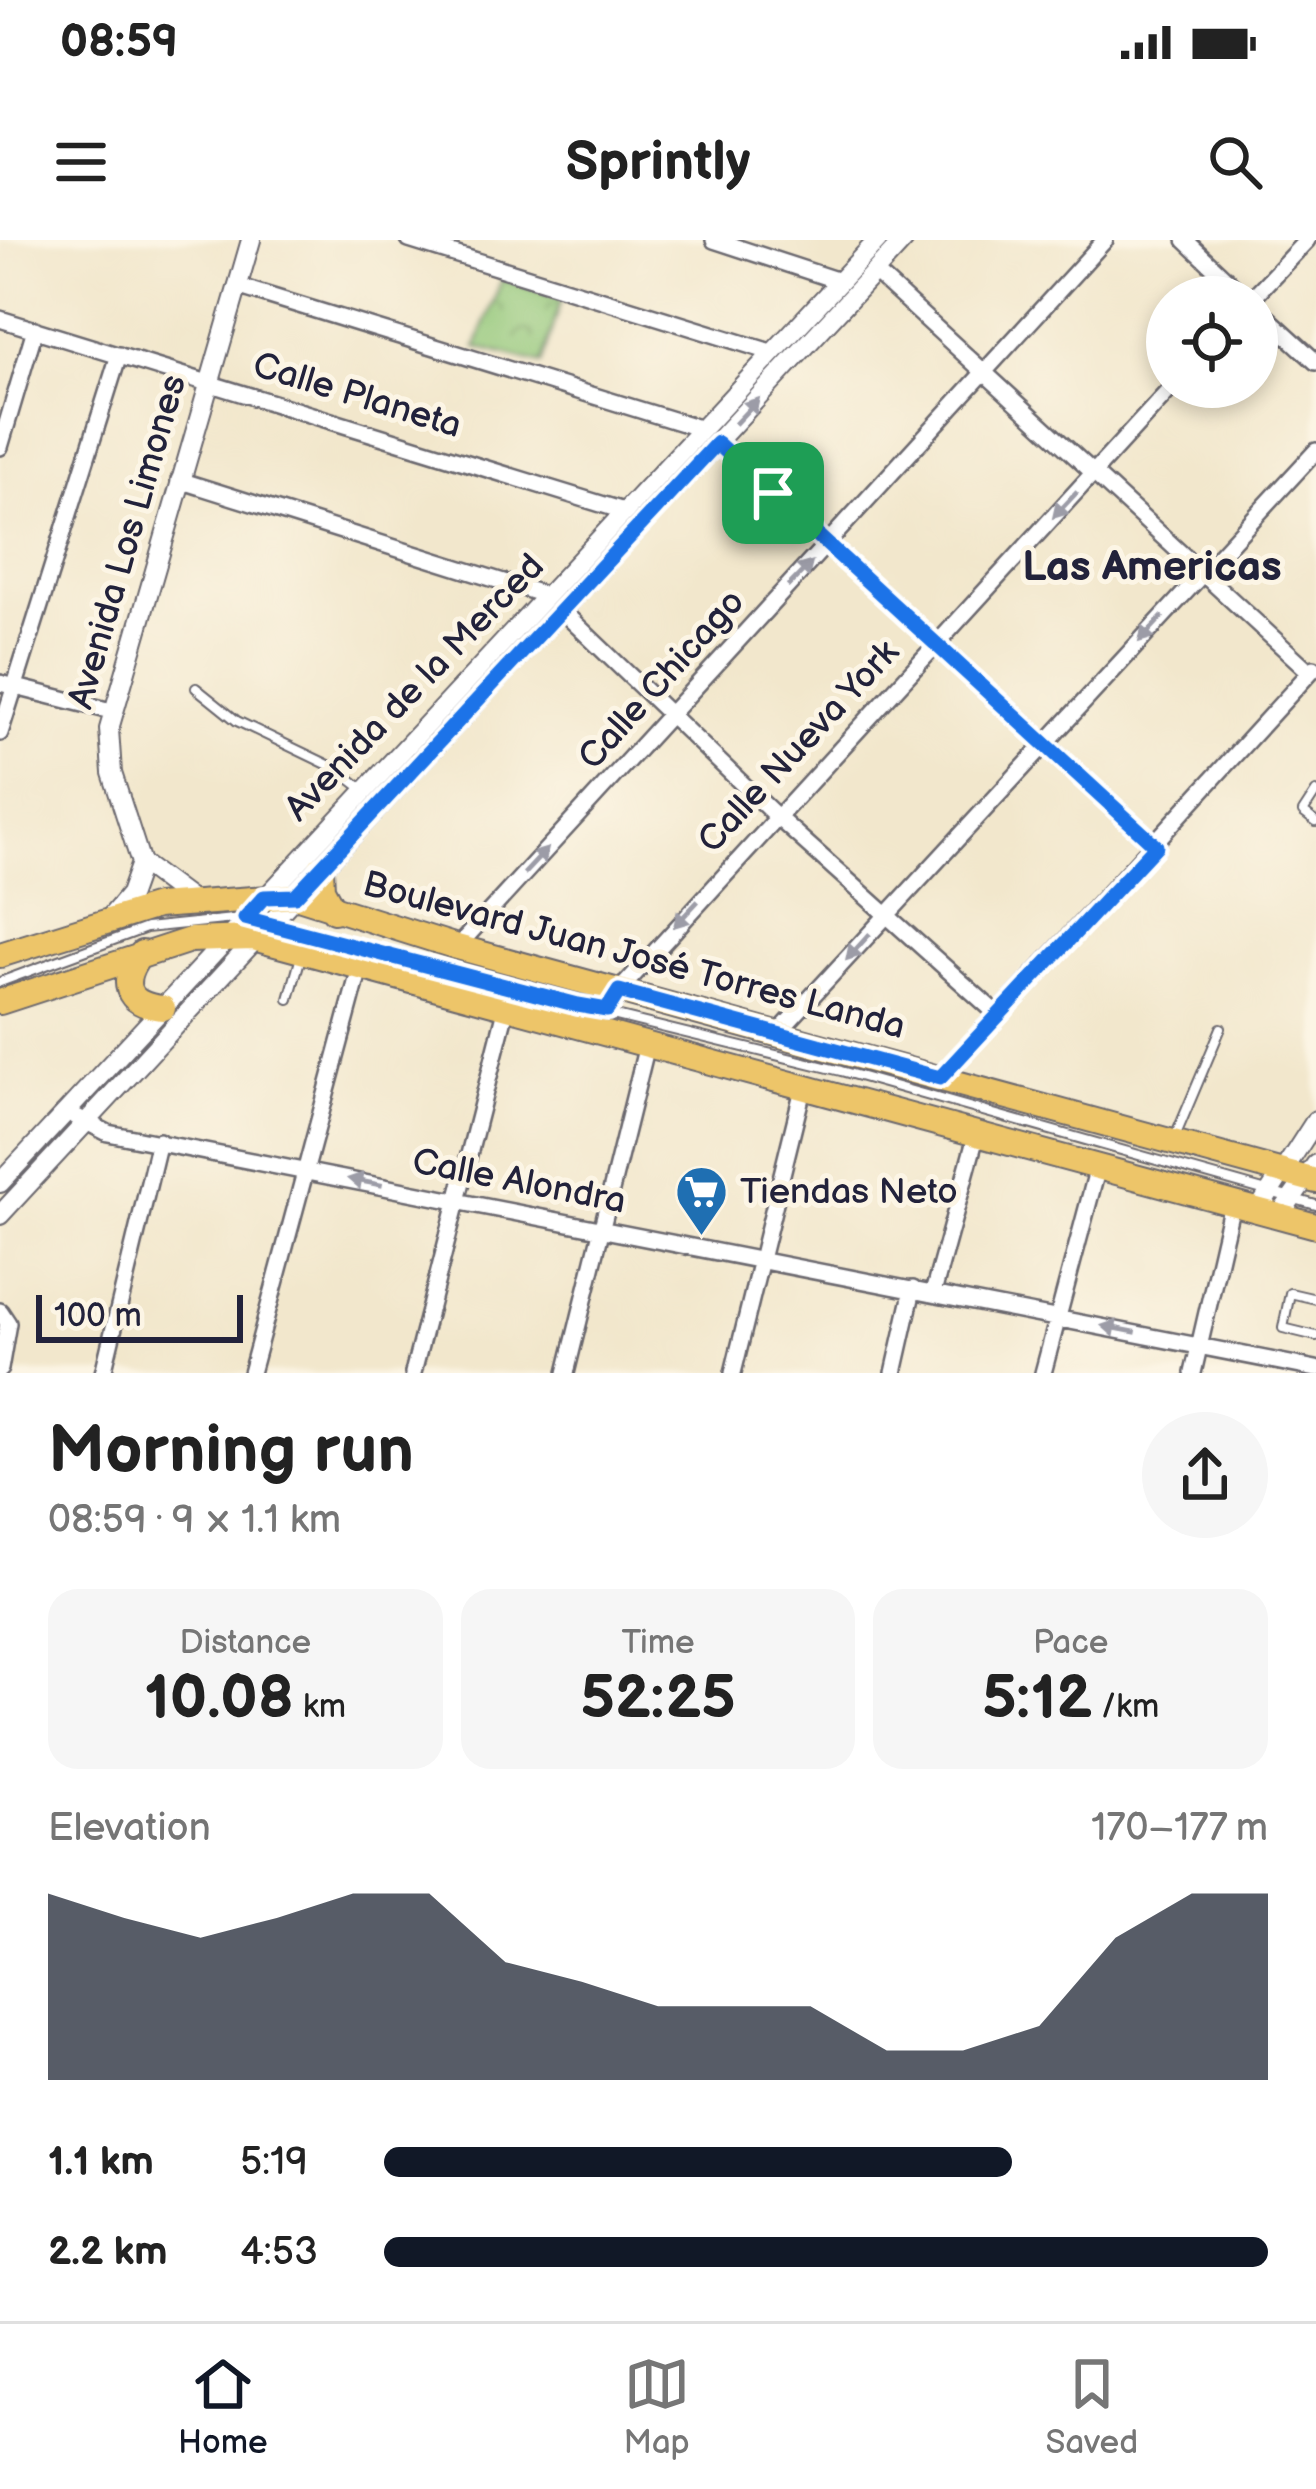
<!DOCTYPE html>
<html lang="en">
<head>
<meta charset="utf-8">
<style>
	:root { --surface:#fff; --page:#f6f6f6; --text:#222; --muted:#767676; --line:#e0e0e0; --accent:#111827 }
	body { margin:0; font-family:"Balsamiq Sans",sans-serif; background:var(--page); color:var(--text); height:100vh; display:flex; flex-direction:column; font-size:45px; white-space:nowrap }
	* { box-sizing:border-box; margin:0 }
	p { font-size:39px; color:var(--muted) }
	.icon { flex:none; width:66px; height:66px; fill:none; stroke:currentColor; stroke-width:2; stroke-linecap:round; stroke-linejoin:round }
	.map { position:relative; height:1133px; overflow:hidden }
	.details { display:flex; flex-direction:column; background:var(--surface); flex:1 }
	.details>* { flex:none }
	.buttons { position:absolute; left:1146px; top:36px; display:grid; gap:24px }
	.buttons a { display:grid; place-items:center; width:132px; height:132px; border-radius:50%; background:var(--surface); box-shadow:0 6px 18px #0003; font-size:60px }
	.scale { position:absolute; left:36px; bottom:30px; width:207px; box-sizing:border-box; padding-left:12px; border:6px solid #22223b; border-top:0; font-size:33px; line-height:42px; white-space:nowrap; color:#22223b; -webkit-text-stroke:9px #fcf5e5; paint-order:stroke }
	.pin { position:absolute; display:grid; place-items:center; width:102px; height:102px; color:#fff; margin:-51px; border-radius:24px; box-shadow:0 6px 18px #0006 }
	.round { display:grid; place-items:center; flex:none; width:126px; height:126px; border-radius:63px; background:var(--page) }
	.head { display:flex; align-items:center; justify-content:space-between; height:204px; padding:0 48px }
	h1 { font-size:66px; font-weight:600; line-height:90px }
	.metrics { display:grid; grid-template-columns:repeat(3,1fr); gap:18px; height:204px; padding:12px 48px }
	.metrics div { display:grid; align-content:center; border-radius:30px; background:var(--page); text-align:center }
	.metrics b { font-size:60px; font-weight:600 }
	.metrics small { font-size:33px; font-weight:400 }
	.metrics p { font-size:33px }
	.chart { height:336px; padding:24px 48px }
	.chart p { display:flex; justify-content:space-between }
	.chart svg { width:100%; height:216px; margin-top:12px; fill:var(--accent); opacity:.7 }
	ul { padding:0 48px; list-style:none; font-size:39px }
	li { display:grid; grid-template-columns:192px 144px 1fr; align-items:center; height:90px }
	li i { height:30px; border-radius:15px; background:var(--accent) }
	.status { display:flex; justify-content:space-between; align-items:center; height:84px; padding:0 60px; background:var(--surface); direction:ltr }
	.status svg { height:33px; fill:currentColor }
	header { display:flex; justify-content:space-between; align-items:center; height:156px; padding:0 48px; background:var(--surface); font-size:54px; font-weight:600 }
	.menu { display:flex; justify-content:space-around; align-items:center; height:168px; border-top:3px solid var(--line); background:var(--surface); font-size:33px; color:var(--muted) }
	.menu a { display:grid; justify-items:center; gap:6px }
	.menu .selected { color:var(--accent) }
	.map>svg:first-child { display:block }
	.park { fill:url(#park-crowns); stroke:#5a745a; stroke-width:3 }
	.lines { fill:none; stroke-linecap:round; stroke-linejoin:round }
	.service-casing { stroke:#6b676e; stroke-width:12 }
	.minor-casing { stroke:#6b676e; stroke-width:20 }
	.tertiary-casing { stroke:#6b676e; stroke-width:22 }
	.primary-casing { stroke:#6b676e; stroke-width:28 }
	.service { stroke:#fff; stroke-width:8 }
	.minor { stroke:#fff; stroke-width:15 }
	.tertiary { stroke:#fff; stroke-width:18 }
	.primary { stroke:#edc569; stroke-width:24 }
	.oneway { fill:#9c9ca7 }
	.route-casing { stroke:#fff; stroke-width:24 }
	.route { stroke:#1a73e8; stroke-width:15 }
	.labels { text-anchor:middle; dominant-baseline:central; stroke-width:10; stroke-linejoin:round; paint-order:stroke }
	.street-label { font-size:36px; fill:#22223b; stroke:#fcf5e5 }
	.poi-label { font-size:36px; fill:#22223b; stroke:#fcf5e5; text-anchor:start }
	.quarter-label { font-size:42px; font-weight:bold; fill:#22223b; stroke:#fcf5e5 }
</style>
</head>
<body>
<div class="status"><b>08:59</b><svg viewBox="0 0 49 12"><path d="M0 12V9h3v3zM5 12V6h3v6zM10 12V3h3v9zM15 12V0h3v12zM26 1h20v11H26zM47 4h2v5h-2z"/></svg></div>
<header><svg class="icon" aria-label="menu" viewBox="0 0 24 24"><path d="M4 6h16M4 12h16M4 18h16"/></svg>Sprintly<svg class="icon" aria-label="search" viewBox="0 0 24 24"><circle cx="10" cy="10" r="6"/><path d="M15 15l6 6"/></svg></header>
<div class="map">
<svg width="1316" height="1133" viewBox="0 0 1316 1133">
	<defs>
		<pattern id="park-crowns" width="20" height="18" patternUnits="userSpaceOnUse" patternTransform="scale(3)"><rect width="20" height="18" fill="#93c779"/><path d="M2 6a3 3 0 1 1 6 0M12 15a3 3 0 1 1 6 0" fill="none" stroke="#78a164"/></pattern>
	</defs>
	<rect width="100%" height="100%" fill="#fcf5e5"/>
	<filter id="ink" filterUnits="userSpaceOnUse"><feTurbulence type="fractalNoise" baseFrequency=".00833" numOctaves="2"/><feDisplacementMap in="SourceGraphic" scale="24" xChannelSelector="R" yChannelSelector="G"/><feConvolveMatrix kernelMatrix="1 2 1 2 8 2 1 2 1" color-interpolation-filters="sRGB"/></filter>
	<filter id="wash" filterUnits="userSpaceOnUse"><feTurbulence type="fractalNoise" baseFrequency=".004" numOctaves="4" result="noise"/><feDisplacementMap in="SourceGraphic" scale="48" xChannelSelector="R" yChannelSelector="G"/><feGaussianBlur stdDeviation="2.7" result="paint"/><feColorMatrix in="noise" values="0 0 0 0 0 0 0 0 0 0 0 0 0 0 0 0 0 1.4 0 .05"/><feComposite in="paint" operator="in"/></filter>
	<g filter="url(#wash)">
		<rect width="100%" height="100%" fill="#f2e7cc"/>
		<path class="park" d="M502,39l60,19 -20,66 -66,-17z"/>
	</g>
	<g filter="url(#ink)">
		<g class="lines">
			<defs>
				<path id="service" d="M196,448l41,33 100,48 26,20
					M1316,552l-13,20 13,10
					M275,683l186,55 380,93 475,134
					M0,742l146,-54 97,-10
					M289,759l13,-46
					M1175,897l46,-109
					M1316,1059l-26,-6 -7,35 33,8"/>
				<path id="minor" d="M409,0l365,113
					M714,0l125,41
					M1185,0l60,57
					M875,32l435,400
					M237,46l465,143
					M1253,57l54,-57
					M1257,68l59,54
					M0,79l627,193
					M717,203l439,403
					M0,207l35,-118
					M179,240l369,116
					M561,370l215,206 221,198
					M0,443l111,28
					M0,493l119,-378
					M457,707l648,-707
					M619,751l553,-604
					M777,794l539,-583
					M940,838l374,-410
					M69,873l39,20 1208,236
					M933,1053l44,-160
					M0,1071l8,12 -8,46
					M103,1133l56,-232
					M251,1133l109,-405
					M413,1133l94,-367
					M566,1133l81,-328
					M733,1133l70,-284
					M894,1133l19,-84
					M1043,1133l55,-206
					M1193,1133l39,-169"/>
				<path id="tertiary" d="M192,661l-51,-38 -29,-90 -3,-44 142,-489
					M108,680l22,-26 11,-31
					M0,943l878,-943
					M1258,970l58,-90
					M0,975l904,-975
					M1279,976l37,-52"/>
				<path id="primary" d="M321,628l1,21 12,22
					M142,713c-24,28 -17,52 21,55
					M0,715l157,-49 138,-10 162,51 859,234
					M0,762l190,-62 63,-2 1063,288"/>
			</defs>
			<use href="#service" class="service-casing"/>
			<use href="#minor" class="minor-casing"/>
			<use href="#tertiary" class="tertiary-casing"/>
			<use href="#primary" class="primary-casing"/>
			<use href="#service" class="service"/>
			<use href="#minor" class="minor"/>
			<use href="#tertiary" class="tertiary"/>
			<use href="#primary" class="primary"/>
		</g>
		<defs><path id="oneway-solid" d="M-6-.8H1V-3.2L6.5 0L1 3.2V.8H-6Z" transform="scale(3)"/></defs>
		<g class="oneway">
			<use href="#oneway-solid" transform="translate(747 171) rotate(-47)"/>
			<use href="#oneway-solid" transform="translate(1065 265) rotate(133)"/>
			<use href="#oneway-solid" transform="translate(800 334) rotate(-46)"/>
			<use href="#oneway-solid" transform="translate(1151 389) rotate(133)"/>
			<use href="#oneway-solid" transform="translate(536 621) rotate(-47)"/>
			<use href="#oneway-solid" transform="translate(686 674) rotate(133)"/>
			<use href="#oneway-solid" transform="translate(858 707) rotate(132)"/>
			<use href="#oneway-solid" transform="translate(365 942) rotate(-169)"/>
			<use href="#oneway-solid" transform="translate(1119 1089) rotate(-169)"/>
		</g>
	</g>
	<g class="lines" filter="url(#ink)">
		<defs>
			<path id="route" d="M717,203l439,403 -216,232 -321,-87 -12,19 -29,-5 -333,-87 19,-21 31,-1z"/>
		</defs>
		<use href="#route" class="route-casing"/>
		<use href="#route" class="route"/>
	</g>
	<defs>
		<symbol id="supermarket-pin" viewBox="-11 -11 22 30"><path d="M0 17L-7.5 6A9.5 9.5 0 1 1 7.5 6Z" fill="#1f6fb2" stroke="#fcf5e5"/><path d="M-6-5.5h2.5l.6 2H6L4.5 2H-2.5L-4.4-4H-6ZM-1.5 3.2a1.3 1.3 0 1 0 .1 0ZM3 3.2a1.3 1.3 0 1 0 .1 0Z" fill="#fff"/></symbol>
	</defs>
	<g fill-rule="evenodd">
		<use href="#supermarket-pin" x="672" y="922" width="59" height="81"/>
	</g>
	<g class="labels">
		<g class="street-label">
			<text transform="translate(357 156) rotate(17)">Calle Planeta</text>
			<text transform="translate(128 302) rotate(-74)">Avenida Los Limones</text>
			<text transform="translate(662 440) rotate(-48)">Calle Chicago</text>
			<text transform="translate(415 448) rotate(-46)">Avenida de la Merced</text>
			<text transform="translate(799 507) rotate(-47)">Calle Nueva York</text>
			<text transform="translate(634 716) rotate(15)">Boulevard Juan José Torres Landa</text>
			<text transform="translate(519 942) rotate(11)">Calle Alondra</text>
		</g>
		<g class="poi-label">
			<text x="740" y="952">Tiendas Neto</text>
		</g>
		<g class="quarter-label">
			<text x="1152" y="327">Las Americas</text>
		</g>
	</g>
</svg>
<div class="buttons">
<a><svg class="icon" aria-label="locate" viewBox="0 0 24 24"><circle cx="12" cy="12" r="6"/><path d="M12 2v4M12 18v4M2 12h4M18 12h4"/></svg></a>
</div>
<div class="scale">100 m</div>
<div class="pin" style="left:773px;top:253px;background:#1e9e55"><svg class="icon" aria-label="arrive" viewBox="0 0 24 24"><path d="M6 21V4h12l-3 4 3 4H6"/></svg></div>
</div>
<section class="details">
<div class="head"><div><h1>Morning run</h1><p>08:59 · 9 × 1.1 km</p></div><a class="round"><svg class="icon" aria-label="share" viewBox="0 0 24 24"><path d="M12 15V3M7 8l5-5 5 5M5 13v7h14v-7"/></svg></a></div>
<div class="metrics">
<div><p>Distance</p><b>10.08<small> km</small></b></div>
<div><p>Time</p><b>52:25</b></div>
<div><p>Pace</p><b>5:12<small> /km</small></b></div>
</div>
<div class="chart"><p><span>Elevation</span>170–177 m</p>
<svg viewBox="0 0 160 44" preserveAspectRatio="none"><path d="M0 44V6L10 11L20 15L30 11L40 6L50 6L60 20L70 24L80 29L90 29L100 29L110 38L120 38L130 33L140 15L150 6L160 6V44z"/></svg>
</div>
<ul>
<li><b>1.1 km</b>5:19<i style="width:71%"></i></li>
<li><b>2.2 km</b>4:53<i style="width:100%"></i></li>
</ul>
</section>
<nav class="menu">
<a class="selected"><svg class="icon" aria-label="home" viewBox="0 0 24 24"><path d="M3 11l9-7 9 7M6 9v11h12V9"/></svg>Home</a>
<a><svg class="icon" aria-label="map" viewBox="0 0 24 24"><path d="M3 6l6-2 6 2 6-2v14l-6 2-6-2-6 2zM9 4v14M15 6v14"/></svg>Map</a>
<a><svg class="icon" aria-label="saved" viewBox="0 0 24 24"><path d="M7 4h10v16l-5-4-5 4z"/></svg>Saved</a>
</nav>
</body>
</html>
